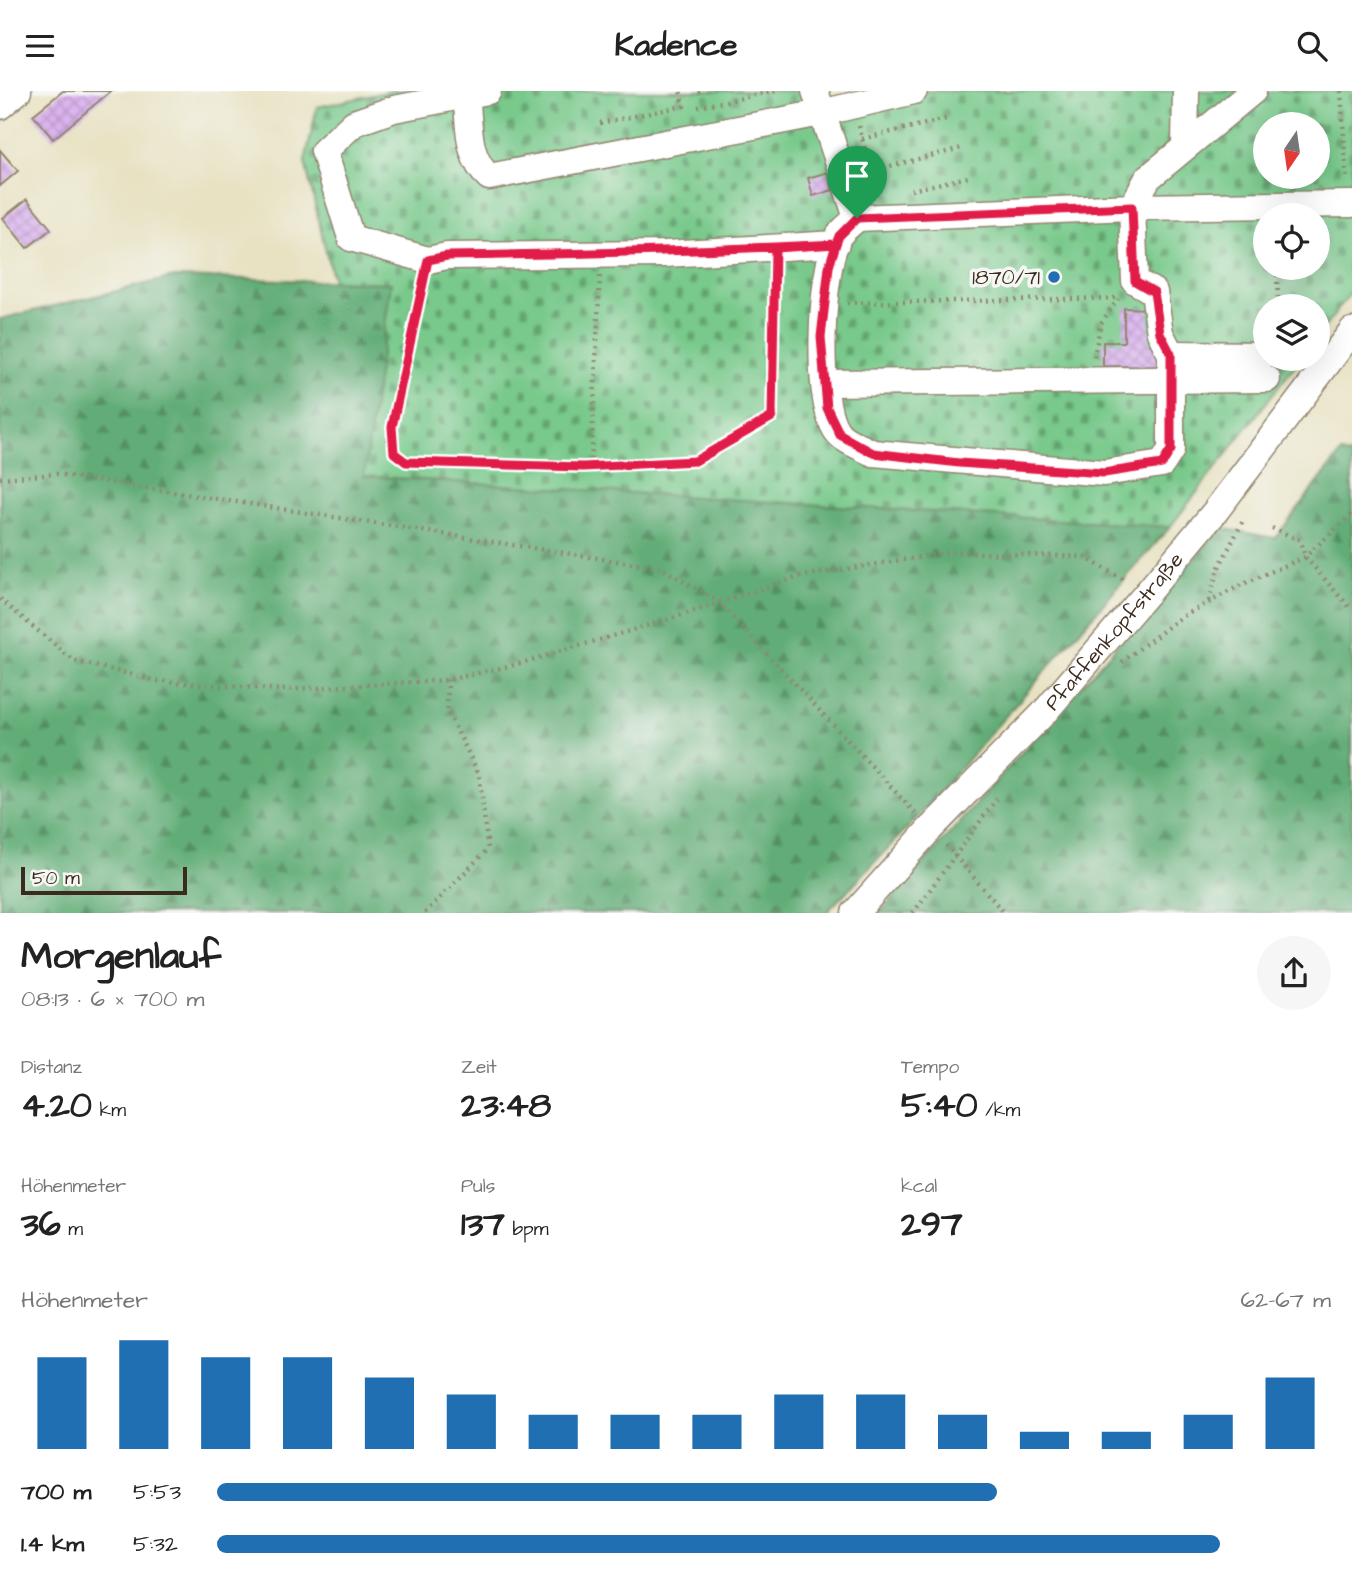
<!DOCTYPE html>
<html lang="de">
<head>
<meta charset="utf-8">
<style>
	:root { --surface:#fff; --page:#f6f6f6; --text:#222; --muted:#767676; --accent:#1f6fb2 }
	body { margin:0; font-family:"Architects Daughter",sans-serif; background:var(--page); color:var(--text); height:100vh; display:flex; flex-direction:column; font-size:26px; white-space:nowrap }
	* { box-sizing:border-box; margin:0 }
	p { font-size:23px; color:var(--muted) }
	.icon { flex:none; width:38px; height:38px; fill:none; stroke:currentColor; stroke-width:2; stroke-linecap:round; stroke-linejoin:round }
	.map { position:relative; height:822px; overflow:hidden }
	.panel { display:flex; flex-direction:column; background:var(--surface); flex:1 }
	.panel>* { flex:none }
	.needle { width:46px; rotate:193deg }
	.buttons { position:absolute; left:1253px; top:21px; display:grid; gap:14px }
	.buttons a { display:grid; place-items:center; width:77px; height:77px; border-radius:50%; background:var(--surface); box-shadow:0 7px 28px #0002; font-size:35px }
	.scale { position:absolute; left:21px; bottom:18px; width:166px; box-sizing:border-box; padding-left:7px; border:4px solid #3b2a1e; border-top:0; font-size:19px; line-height:24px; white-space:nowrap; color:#3b2a1e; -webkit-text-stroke:5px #f6f6f2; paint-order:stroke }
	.pin { position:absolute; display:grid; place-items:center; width:60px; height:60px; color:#fff; margin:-72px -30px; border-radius:50% 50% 50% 0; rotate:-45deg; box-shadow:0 0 7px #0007 }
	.pin .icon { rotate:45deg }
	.round { display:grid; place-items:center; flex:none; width:74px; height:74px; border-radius:37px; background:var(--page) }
	.headline { display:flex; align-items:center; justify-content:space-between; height:119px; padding:0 21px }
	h1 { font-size:38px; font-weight:800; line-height:52px }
	.figures { display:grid; grid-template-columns:repeat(3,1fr); gap:10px; height:119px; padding:7px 21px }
	.figures div { display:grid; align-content:center }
	.figures b { font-size:35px; font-weight:800 }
	.figures small { font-size:19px; font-weight:400 }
	.figures p { font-size:19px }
	.chart { height:196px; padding:14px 21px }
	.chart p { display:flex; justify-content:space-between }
	.chart svg { width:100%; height:126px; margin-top:7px; stroke:var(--accent); stroke-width:6 }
	ul { padding:0 21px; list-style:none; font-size:23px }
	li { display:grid; grid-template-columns:112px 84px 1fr; align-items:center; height:52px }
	li i { height:18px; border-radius:9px; background:var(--accent) }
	header { display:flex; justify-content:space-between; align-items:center; height:91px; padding:0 21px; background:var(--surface); font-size:32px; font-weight:800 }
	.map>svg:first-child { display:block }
	.forest { fill:url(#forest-firs); stroke:#4e6c4a; stroke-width:2 }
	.cemetery { fill:url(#cemetery-stones); stroke:#5a7a54; stroke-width:2; fill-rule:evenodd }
	.building { fill:url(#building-cross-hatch) }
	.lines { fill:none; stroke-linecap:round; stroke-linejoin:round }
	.minor-casing { stroke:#928670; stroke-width:29 }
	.path { stroke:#928670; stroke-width:4.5; stroke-dasharray:2 5; stroke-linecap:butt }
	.minor { stroke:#fff; stroke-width:26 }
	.route-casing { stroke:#fff; stroke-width:14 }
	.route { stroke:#e11d48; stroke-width:9 }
	.poi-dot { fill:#1f6fb2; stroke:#f6f6f2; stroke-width:2.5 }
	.labels { text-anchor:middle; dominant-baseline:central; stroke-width:7; stroke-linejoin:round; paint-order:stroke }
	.poi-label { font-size:21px; fill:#3b2a1e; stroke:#f6f6f2; text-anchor:end }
	.street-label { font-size:21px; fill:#3b2a1e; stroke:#f6f6f2 }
</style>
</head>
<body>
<header><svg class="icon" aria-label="menu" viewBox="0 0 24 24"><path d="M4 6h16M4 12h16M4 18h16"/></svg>Kadence<svg class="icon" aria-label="search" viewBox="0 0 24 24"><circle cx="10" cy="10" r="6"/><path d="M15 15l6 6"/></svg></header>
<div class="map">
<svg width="1352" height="822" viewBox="0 0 1352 822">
	<defs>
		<pattern id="forest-firs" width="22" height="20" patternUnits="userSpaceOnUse" patternTransform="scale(1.75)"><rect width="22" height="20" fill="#62ad77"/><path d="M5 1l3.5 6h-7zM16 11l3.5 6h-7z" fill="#528d61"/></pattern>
		<pattern id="cemetery-stones" width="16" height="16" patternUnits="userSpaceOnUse" patternTransform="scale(1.75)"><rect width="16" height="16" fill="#78c98b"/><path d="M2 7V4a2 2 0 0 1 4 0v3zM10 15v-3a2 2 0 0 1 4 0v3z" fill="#64a371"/></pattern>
		<pattern id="building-cross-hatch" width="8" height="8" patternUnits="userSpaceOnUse" patternTransform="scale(1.75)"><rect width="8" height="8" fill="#d6a8ee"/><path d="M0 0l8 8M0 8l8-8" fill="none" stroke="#af89c0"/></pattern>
	</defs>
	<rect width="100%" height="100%" fill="#f6f6f2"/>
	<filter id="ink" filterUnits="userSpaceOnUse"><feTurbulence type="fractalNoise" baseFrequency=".0143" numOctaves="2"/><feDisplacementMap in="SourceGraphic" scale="14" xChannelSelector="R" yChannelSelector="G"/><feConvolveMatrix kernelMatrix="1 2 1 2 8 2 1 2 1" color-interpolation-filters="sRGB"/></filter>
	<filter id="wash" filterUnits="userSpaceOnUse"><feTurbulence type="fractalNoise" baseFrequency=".00686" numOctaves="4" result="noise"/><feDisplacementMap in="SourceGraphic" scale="28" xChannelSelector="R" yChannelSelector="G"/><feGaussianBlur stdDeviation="1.57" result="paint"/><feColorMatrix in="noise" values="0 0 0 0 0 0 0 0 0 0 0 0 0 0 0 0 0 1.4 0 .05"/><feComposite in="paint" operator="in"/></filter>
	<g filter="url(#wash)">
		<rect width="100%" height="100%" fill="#e8e2c2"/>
		<path class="forest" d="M174,186l217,6 -26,193 805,51 -253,291 -91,95h-826v-594z
			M1341,362l11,3v457h-473l342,-385 54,10z"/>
		<path class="cemetery" d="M391,0h437l3,12 49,-12h472v200l-34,45v-30h-53v53h35l-130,168 -806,-51 27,-193 -58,-2 -28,-119 12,-55zM1265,33h53v53h-53zM1265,124h53v53h-53z"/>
		<g id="blocks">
			<path class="building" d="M63,0h48l-58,48 -20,-24z
				M0,59l18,21 -18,15z
				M828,81l5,18 -20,6 -5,-18z
				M27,108l24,30 -24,19 -24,-30z
				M1124,217l25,1v35h12v23l-58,-1v-24h21z"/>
		</g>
	</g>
	<g filter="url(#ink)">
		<use href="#blocks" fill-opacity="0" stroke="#928670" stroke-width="2"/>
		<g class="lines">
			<defs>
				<g id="minor">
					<path d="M488,0l-94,18 -40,14 -30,28 27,87 77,22 19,-4 218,-2 171,-10"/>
					<path d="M815,0l42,127c-6,6 -15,12 -19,19 -17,32 -25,172 2,198 8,8 24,13 33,18l231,20 58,-9 9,-14v-96l-11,-21 -6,-41 -19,-11 -3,-74 16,-29 105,-87"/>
					<path d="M466,5c4,28 0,61 23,81l332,-64 93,-22"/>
					<path d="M0,15l18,-15"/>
					<path d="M1185,54l1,-54"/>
					<path d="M857,127l275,-11 220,-3"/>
					<path d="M1171,263l94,1"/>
					<path d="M825,292l442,-4"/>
					<path id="s1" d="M855,822l75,-84 113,-115 104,-121 67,-80 138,-182"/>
				</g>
			</defs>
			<use href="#minor" class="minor-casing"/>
			<path class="path" d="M1341,0l6,91
				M698,1l3,-1
				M698,16l78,-16
				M600,32l84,-17 -4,-15
				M859,35l15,60
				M862,48l88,-21
				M870,80l92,-23
				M911,99l57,-13
				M1277,177l1,38
				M423,190l-31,146 3,26 11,9 177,5 112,-6 77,-44 2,-148
				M847,212l272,-5
				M1094,266l7,-34 17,-24
				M591,376l9,-192
				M0,387l57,-4 604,94 58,34 197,212
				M1272,437l28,12 5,17 47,53
				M0,508l74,62 85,20 121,9 168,-10 70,-16 155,-46 129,-42 149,-24 133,5 42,24
				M1209,510l8,-30 26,-50
				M1122,571l58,-44 61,-33 64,-28 47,-43
				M946,754l58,68
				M425,822l63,-64 -9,-75 -32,-63 1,-31
				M913,822l85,-116"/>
			<use href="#minor" class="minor"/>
		</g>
	</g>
	<g class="lines" filter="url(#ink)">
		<defs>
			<path id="route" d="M857,127l-18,18 -3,8c-130,7 -259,10 -389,12l-19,4 -36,167 2,26 12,9 177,5 112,-6 77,-44 3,-169 61,-4 -7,23 -8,70 6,71 13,27 33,18 86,10 145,10 58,-9 9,-14v-96l-11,-21 -6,-41 -19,-11 -3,-74 -275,11"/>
		</defs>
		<use href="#route" class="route-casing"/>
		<use href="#route" class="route"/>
	</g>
	<circle class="poi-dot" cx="1054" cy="186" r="7"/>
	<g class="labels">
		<g class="poi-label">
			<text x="1040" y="186">1870/71</text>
		</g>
		<g class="street-label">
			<text stroke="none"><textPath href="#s1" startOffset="383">Pfaffenkopfstraße</textPath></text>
		</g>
	</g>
</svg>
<div class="buttons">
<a><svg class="needle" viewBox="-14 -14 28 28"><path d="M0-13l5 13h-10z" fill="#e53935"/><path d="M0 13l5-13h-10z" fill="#767676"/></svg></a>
<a><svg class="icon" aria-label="locate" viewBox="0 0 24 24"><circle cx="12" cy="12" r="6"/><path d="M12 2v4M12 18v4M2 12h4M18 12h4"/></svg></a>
<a><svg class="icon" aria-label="layers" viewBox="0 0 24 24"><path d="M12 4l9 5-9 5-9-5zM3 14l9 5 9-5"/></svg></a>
</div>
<div class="scale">50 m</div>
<div class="pin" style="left:857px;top:127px;background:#1e9e55"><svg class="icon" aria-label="arrive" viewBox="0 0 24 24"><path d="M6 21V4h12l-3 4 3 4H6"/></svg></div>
</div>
<section class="panel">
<div class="headline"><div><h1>Morgenlauf</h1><p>08:13 · 6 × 700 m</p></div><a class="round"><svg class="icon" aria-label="share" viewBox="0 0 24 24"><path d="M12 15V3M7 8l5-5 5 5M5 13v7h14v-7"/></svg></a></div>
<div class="figures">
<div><p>Distanz</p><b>4.20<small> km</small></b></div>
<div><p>Zeit</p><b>23:48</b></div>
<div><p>Tempo</p><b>5:40<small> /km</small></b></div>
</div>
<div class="figures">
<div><p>Höhenmeter</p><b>36<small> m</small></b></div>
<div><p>Puls</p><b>137<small> bpm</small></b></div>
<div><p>kcal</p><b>297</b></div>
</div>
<div class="chart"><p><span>Höhenmeter</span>62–67 m</p>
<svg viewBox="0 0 160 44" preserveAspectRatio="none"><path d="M5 44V12M15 44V6M25 44V12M35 44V12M45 44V19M55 44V25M65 44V32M75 44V32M85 44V32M95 44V25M105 44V25M115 44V32M125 44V38M135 44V38M145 44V32M155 44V19"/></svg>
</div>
<ul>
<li><b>700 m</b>5:53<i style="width:70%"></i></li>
<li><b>1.4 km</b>5:32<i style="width:90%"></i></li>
</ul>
</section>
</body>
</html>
